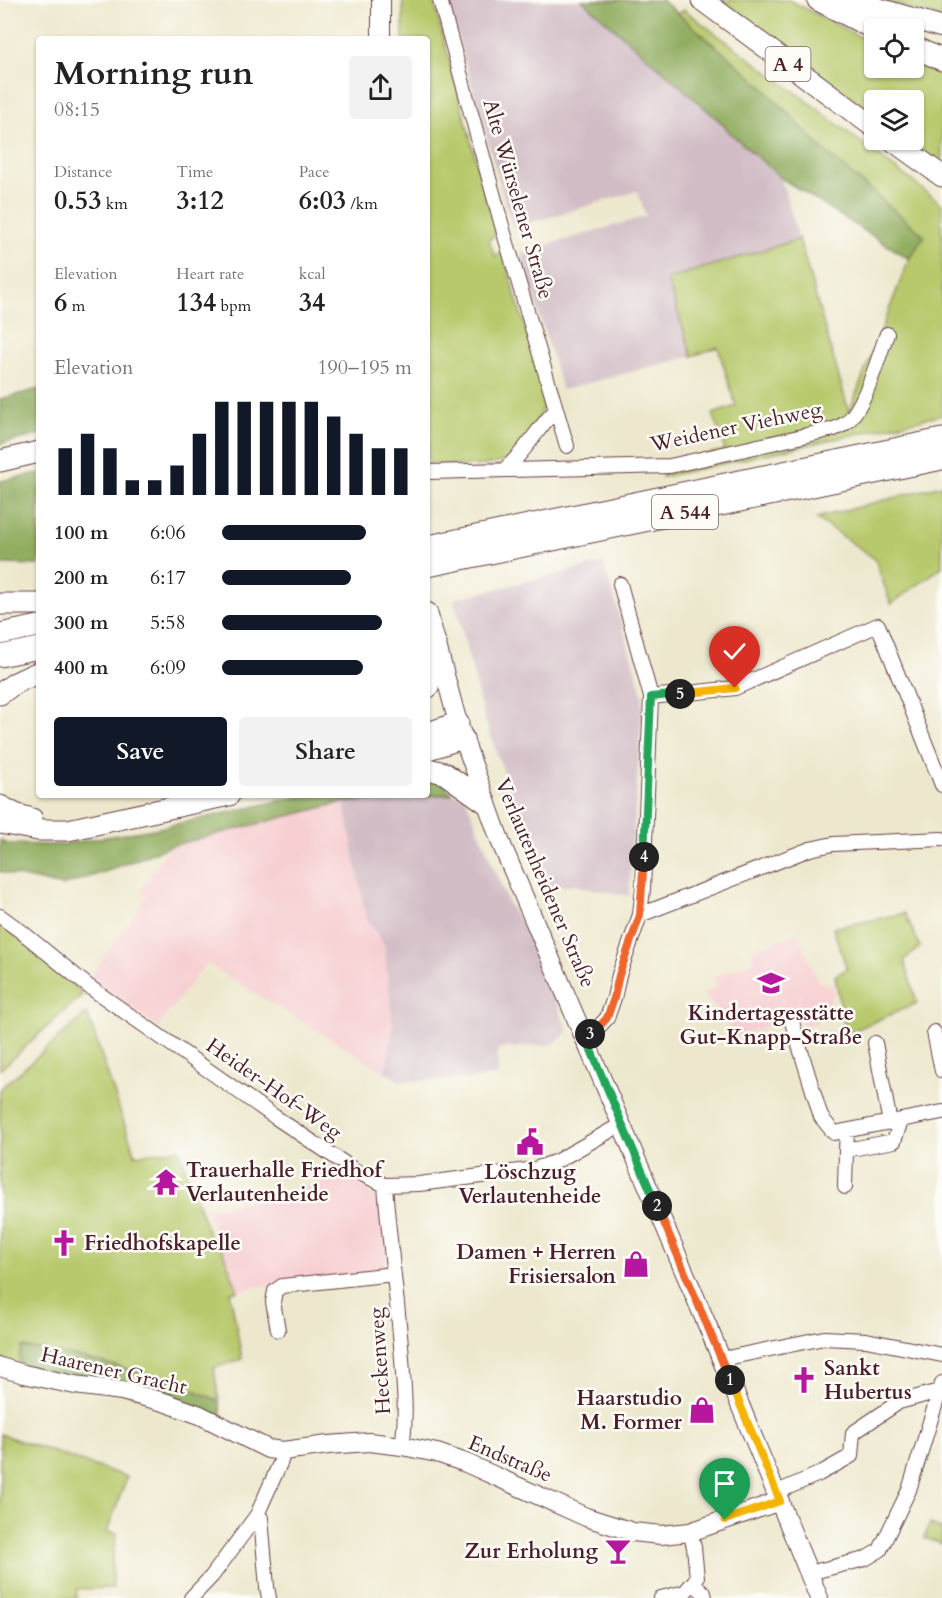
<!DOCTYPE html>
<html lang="en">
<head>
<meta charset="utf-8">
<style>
	:root { --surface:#fff; --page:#f2f2f2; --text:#222; --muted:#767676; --accent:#111827 }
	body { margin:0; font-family:Cardo,serif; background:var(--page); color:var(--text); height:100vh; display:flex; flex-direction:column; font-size:22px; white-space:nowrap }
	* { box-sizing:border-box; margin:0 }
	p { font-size:20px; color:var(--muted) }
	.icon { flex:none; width:33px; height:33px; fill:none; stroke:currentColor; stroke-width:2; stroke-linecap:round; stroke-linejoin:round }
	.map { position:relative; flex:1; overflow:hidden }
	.drawer { position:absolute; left:36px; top:36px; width:394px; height:762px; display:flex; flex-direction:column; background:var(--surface); border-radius:6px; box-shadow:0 2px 4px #0004 }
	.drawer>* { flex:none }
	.buttons { position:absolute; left:864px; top:18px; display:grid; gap:12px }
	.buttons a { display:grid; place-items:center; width:60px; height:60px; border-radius:6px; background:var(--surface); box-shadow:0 2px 4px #0004; font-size:30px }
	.pin { position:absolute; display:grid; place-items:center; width:51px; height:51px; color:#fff; margin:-62px -26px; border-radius:50% 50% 50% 0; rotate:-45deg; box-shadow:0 0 6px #0007 }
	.pin .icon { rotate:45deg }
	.km { position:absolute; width:30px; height:30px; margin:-15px; border-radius:50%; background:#222; color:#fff; font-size:16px; line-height:30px; text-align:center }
	.round { display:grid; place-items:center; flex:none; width:63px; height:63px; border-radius:6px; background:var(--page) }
	.headline { display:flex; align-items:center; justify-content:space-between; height:102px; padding:0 18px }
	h1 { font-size:33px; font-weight:700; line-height:45px }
	.figures { display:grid; grid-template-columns:repeat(3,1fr); gap:9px; height:102px; padding:6px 18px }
	.figures div { display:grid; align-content:center }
	.figures b { font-size:26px; font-weight:700 }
	.figures small { font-size:16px; font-weight:400 }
	.figures p { font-size:16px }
	.chart { height:168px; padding:12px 18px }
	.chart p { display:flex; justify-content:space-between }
	.chart svg { width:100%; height:108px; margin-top:6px; stroke:var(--accent); stroke-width:6 }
	.primary-button { display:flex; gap:12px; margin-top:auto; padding:12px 18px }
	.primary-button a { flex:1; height:69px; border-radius:6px; background:var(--accent); color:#fff; font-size:24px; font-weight:700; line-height:69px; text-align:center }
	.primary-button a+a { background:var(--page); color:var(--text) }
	ul { padding:0 18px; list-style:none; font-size:20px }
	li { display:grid; grid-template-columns:96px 72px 1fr; align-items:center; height:45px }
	li i { height:15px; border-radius:8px; background:var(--accent) }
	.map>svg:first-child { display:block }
	.built { fill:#f7cfd2 }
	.industrial { fill:#d2bdc6 }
	.green { fill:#b7c96c; stroke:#80744c; stroke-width:1.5 }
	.forest { fill:#91ad60; stroke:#6e6646; stroke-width:1.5 }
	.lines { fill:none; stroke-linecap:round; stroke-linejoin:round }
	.minor-casing { stroke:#623d43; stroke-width:16 }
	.major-casing { stroke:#623d43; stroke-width:20 }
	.highway-casing { stroke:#623d43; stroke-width:23 }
	.minor { stroke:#fff; stroke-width:14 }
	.major { stroke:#fff; stroke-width:18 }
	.highway { stroke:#fff; stroke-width:21 }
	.split-1-casing { stroke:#fff; stroke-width:12 }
	.split-2-casing { stroke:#fff; stroke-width:12 }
	.split-3-casing { stroke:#fff; stroke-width:12 }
	.split-4-casing { stroke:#fff; stroke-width:12 }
	.split-5-casing { stroke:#fff; stroke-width:12 }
	.split-6-casing { stroke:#fff; stroke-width:12 }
	.split-1 { stroke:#f5b400; stroke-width:8 }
	.split-2 { stroke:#f0652b; stroke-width:8 }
	.split-3 { stroke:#22a559; stroke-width:8 }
	.split-4 { stroke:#f0652b; stroke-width:8 }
	.split-5 { stroke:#22a559; stroke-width:8 }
	.split-6 { stroke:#f5b400; stroke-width:8 }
	.labels { text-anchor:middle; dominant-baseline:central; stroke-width:5; stroke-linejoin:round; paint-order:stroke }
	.shield { fill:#fdfcf7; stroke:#806168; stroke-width:1.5 }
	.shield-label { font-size:20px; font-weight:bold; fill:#4a1f2b }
	.street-label { font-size:21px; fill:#4a1f2b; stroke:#fdfcf7 }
	.poi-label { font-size:21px; font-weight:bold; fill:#4a1f2b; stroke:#fdfcf7; text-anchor:start }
</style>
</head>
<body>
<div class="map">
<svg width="942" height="1598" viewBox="0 0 942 1598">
	<rect width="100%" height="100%" fill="#fdfcf7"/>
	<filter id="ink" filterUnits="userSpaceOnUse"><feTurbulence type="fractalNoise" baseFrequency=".0167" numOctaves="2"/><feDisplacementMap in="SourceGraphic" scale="12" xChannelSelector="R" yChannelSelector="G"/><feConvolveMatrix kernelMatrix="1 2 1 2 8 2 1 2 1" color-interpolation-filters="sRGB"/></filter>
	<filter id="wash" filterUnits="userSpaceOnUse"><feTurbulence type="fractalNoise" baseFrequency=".008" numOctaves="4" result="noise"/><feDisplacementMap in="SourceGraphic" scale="24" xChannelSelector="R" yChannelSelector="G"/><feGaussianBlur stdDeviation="1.35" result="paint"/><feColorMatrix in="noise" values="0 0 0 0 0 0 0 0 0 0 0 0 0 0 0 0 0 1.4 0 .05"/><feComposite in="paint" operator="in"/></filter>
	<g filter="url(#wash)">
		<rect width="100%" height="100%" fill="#ede8cd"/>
		<path class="built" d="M344,802l22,115 18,28 9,81 -8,46 -179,-109 -48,64 -69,-49 58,-82 -6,-5 29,-45z
			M797,932l20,49 17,4 -2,15 -16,23 -13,3 -5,-12 -62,23 -32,-44 14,-6 -4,-10 40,-16 -3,-9z
			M332,1163l24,17 20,18 7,12 5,60 -108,12 -42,9 -32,-81 90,-19 23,-11z"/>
		<path class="industrial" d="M447,0h135l141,124 5,7 53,47 18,61 -132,40 25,77 -130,34 -41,-137 125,-37 -9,-25 -124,37z
			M604,563l39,134 -14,199 -55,-11 -28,3 -62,-170 -30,-119z
			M452,794l13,3 44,108 17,25 42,101 -14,13 -56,5v26l-22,4 -76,2 -15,-9 8,-46 -9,-81 -18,-28 -22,-115z"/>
		<path class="green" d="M403,0h30l63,234 -7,6 6,17 7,-6 42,139c1,19 -4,27 -14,42 -5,8 -10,17 -17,23 -15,15 -65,11 -85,8v-424h-25z
			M720,0h69l85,44v24h40v-5l28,12v90l-35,-25h7v-40h-40v15z
			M878,0h64v18z
			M684,10l123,91 135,103v211l-280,62 7,-14 56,-13 -12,-36 23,-8 -18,-59 -26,9 -25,-77 132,-40 50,173 60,-153 15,-23 -103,-88 -59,-62 -84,-72z
			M942,485v82l-51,37 -16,-45 -59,-41z
			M905,913l15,34 -16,13 13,43 -71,31 -11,-58 12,-7 -14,-41z
			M0,925l19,13 64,56 -83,76z
			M87,1013l48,142 44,-6 32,92 7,-2 20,52 -8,1 12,67 -28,9 5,33 -49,-21 -90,-23 -57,-10 -2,18 -21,-5v-271z
			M0,1434l127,43 -20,55 10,1 -5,27 1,28 -36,1 -1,9h-76z
			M930,1524l12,5v15l-18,-6z"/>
		<path class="forest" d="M582,0h80l100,86 59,62 103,88 -15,23 -128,-81 -53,-47 -5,-7z
			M39,389v46l-39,9v-45z
			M39,473v92l-39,-1v-83z
			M428,780l14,2 10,12 -108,8 -174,44 -60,24 -48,16 -62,-14v-32l7,4 52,1 100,-17 147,-33h122z
			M22,1347l58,10 90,23 49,21 3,17 -201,-53 -2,-8z"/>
	</g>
	<g filter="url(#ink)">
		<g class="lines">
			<defs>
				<path id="minor" d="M440,0l64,233 63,213
					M505,469c21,-17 32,-41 51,-59
					M428,472l242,-6 164,-37c5,-2 9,-4 13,-7 18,-16 31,-64 40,-88
					M651,697l84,-9 143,-63 64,160
					M640,915l170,-66 23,-5 109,-5
					M0,916l22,16 66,54 187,131 84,56 26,12 34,-1 116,-15 22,-8 65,-37
					M792,1022l29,95 13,16 108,-21
					M934,1032l8,39
					M585,1036l10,-5 12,-13 7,-20 5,-23 21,-60 3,-26 8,-192 -31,-113
					M875,1043l15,80
					M847,1132l-1,18 48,-9 7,-20
					M385,1185c4,58 13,115 17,174 2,30 5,57 0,87
					M845,1187l1,-37
					M278,1330l-5,-28 2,-11 7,-5 112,-12
					M722,1359l102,-21 42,2 76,15
					M777,1492l42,-18 32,-18 2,-23 46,-31 40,-11
					M809,1573l56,-14 15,-9 29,-60 33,-107
					M694,1584l10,9 1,5
					M191,1598l21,-22 45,-61
					M269,1598l-2,-11 -6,-69 -4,-3 24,-54 2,-10
					M661,1598l24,-6 12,-14 -3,-31 -4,-15"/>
				<path id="major" d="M381,0v39
					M428,612l30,111 43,120 210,491 108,264
					M0,1367l24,7 51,11 47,6 42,11 36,13 68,34 15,2 45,-6 41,-3 33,4 35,7 29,10 120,54 47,15 28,3 29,-3 90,-31"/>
				<path id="highway" d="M702,0l172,127
					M818,0l56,29
					M848,0l94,27
					M914,47l28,13
					M892,140l50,36
					M0,461l39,-9
					M428,546l514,-107
					M428,566l514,-107
					M0,604h39
					M0,634l39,-8
					M0,656l39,-8
					M428,687l8,-43
					M0,694l15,-11 24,-11
					M428,733l30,-10
					M428,749l35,-11
					M428,769l16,4 41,29
					M0,806l15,8 17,5
					M0,823l38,7h30l161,-35"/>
			</defs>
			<use href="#minor" class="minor-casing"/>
			<use href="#major" class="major-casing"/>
			<use href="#highway" class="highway-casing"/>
			<use href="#minor" class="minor"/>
			<use href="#major" class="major"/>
			<use href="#highway" class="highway"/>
		</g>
	</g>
	<g class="lines" filter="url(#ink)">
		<defs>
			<path id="split-1" d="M725,1520l55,-19 -50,-121"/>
			<path id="split-2" d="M657,1206l73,174"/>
			<path id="split-3" d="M590,1034l-5,2 72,170"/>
			<path id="split-4" d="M590,1034l5,-3 12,-13 7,-20 5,-23 21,-60 4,-58"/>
			<path id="split-5" d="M644,857l7,-160 29,-3"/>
			<path id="split-6" d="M680,694l55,-6"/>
		</defs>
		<use href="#split-1" class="split-1-casing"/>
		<use href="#split-2" class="split-2-casing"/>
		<use href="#split-3" class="split-3-casing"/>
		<use href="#split-4" class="split-4-casing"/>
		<use href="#split-5" class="split-5-casing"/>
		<use href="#split-6" class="split-6-casing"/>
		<use href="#split-1" class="split-1"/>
		<use href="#split-2" class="split-2"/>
		<use href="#split-3" class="split-3"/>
		<use href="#split-4" class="split-4"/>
		<use href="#split-5" class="split-5"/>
		<use href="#split-6" class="split-6"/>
	</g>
	<defs>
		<symbol id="school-bare" viewBox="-9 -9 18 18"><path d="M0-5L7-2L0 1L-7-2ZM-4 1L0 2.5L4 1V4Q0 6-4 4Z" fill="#b5179e" stroke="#fdfcf7" stroke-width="2.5" paint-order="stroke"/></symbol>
		<symbol id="civic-bare" viewBox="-9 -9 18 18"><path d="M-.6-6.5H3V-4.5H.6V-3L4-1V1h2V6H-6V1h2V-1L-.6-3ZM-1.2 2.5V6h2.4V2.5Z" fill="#b5179e" stroke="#fdfcf7" stroke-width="2.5" paint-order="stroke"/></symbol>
		<symbol id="temple-bare" viewBox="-9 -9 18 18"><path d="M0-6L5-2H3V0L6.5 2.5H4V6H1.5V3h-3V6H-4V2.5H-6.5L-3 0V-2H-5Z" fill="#b5179e" stroke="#fdfcf7" stroke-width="2.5" paint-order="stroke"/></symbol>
		<symbol id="church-bare" viewBox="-9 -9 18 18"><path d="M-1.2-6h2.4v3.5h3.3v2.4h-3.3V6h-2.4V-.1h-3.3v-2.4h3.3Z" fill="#b5179e" stroke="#fdfcf7" stroke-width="2.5" paint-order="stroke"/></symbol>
		<symbol id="shop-bare" viewBox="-9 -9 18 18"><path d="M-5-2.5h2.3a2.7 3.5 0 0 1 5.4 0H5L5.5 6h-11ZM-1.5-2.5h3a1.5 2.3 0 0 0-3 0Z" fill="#b5179e" stroke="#fdfcf7" stroke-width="2.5" paint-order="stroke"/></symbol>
		<symbol id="bar-bare" viewBox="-9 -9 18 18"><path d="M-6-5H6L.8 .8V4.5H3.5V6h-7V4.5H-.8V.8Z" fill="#b5179e" stroke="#fdfcf7" stroke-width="2.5" paint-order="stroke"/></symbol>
	</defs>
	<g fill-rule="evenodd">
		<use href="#school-bare" x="752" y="964" width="38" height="38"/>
		<use href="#civic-bare" x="511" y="1123" width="38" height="38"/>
		<use href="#temple-bare" x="147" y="1163" width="38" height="38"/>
		<use href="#church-bare" x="45" y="1224" width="38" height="38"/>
		<use href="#shop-bare" x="617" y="1245" width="38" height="38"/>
		<use href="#church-bare" x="785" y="1361" width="38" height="38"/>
		<use href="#shop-bare" x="683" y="1391" width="38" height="38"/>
		<use href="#bar-bare" x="599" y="1532" width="38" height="38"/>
	</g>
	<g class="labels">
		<g class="shield">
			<rect x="765.5" y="47" width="45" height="34" rx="4.5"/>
			<rect x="652" y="495" width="66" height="34" rx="4.5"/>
		</g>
		<g class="shield-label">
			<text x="788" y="64">A 4</text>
			<text x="685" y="512">A 544</text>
		</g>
		<g class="street-label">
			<text transform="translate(518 199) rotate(74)">Alte Würselener Straße</text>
			<text transform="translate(736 427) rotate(-12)">Weidener Viehweg</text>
			<text transform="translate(545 883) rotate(67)">Verlautenheidener Straße</text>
			<text transform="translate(274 1089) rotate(35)">Heider-Hof-Weg</text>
			<text transform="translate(380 1361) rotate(-94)">Heckenweg</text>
			<text transform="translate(114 1371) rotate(13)">Haarener Gracht</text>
			<text transform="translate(510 1459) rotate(23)">Endstraße</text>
		</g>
		<g class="poi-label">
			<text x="771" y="1013" text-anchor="middle">Kindertagesstätte<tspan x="771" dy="24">Gut-Knapp-Straße</tspan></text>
			<text x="186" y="1170">Trauerhalle Friedhof<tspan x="186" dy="24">Verlautenheide</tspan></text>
			<text x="530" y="1172" text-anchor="middle">Löschzug<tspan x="530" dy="24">Verlautenheide</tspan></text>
			<text x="84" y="1243">Friedhofskapelle</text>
			<text x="616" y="1252" text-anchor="end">Damen + Herren<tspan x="616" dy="24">Frisiersalon</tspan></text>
			<text x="824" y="1368">Sankt<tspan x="824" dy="24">Hubertus</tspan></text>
			<text x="682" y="1398" text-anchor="end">Haarstudio<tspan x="682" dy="24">M. Former</tspan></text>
			<text x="598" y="1551" text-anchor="end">Zur Erholung</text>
		</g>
	</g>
</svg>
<div class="buttons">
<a><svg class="icon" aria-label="locate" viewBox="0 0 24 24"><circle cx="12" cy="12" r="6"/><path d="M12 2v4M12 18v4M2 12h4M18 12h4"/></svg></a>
<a><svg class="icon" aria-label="layers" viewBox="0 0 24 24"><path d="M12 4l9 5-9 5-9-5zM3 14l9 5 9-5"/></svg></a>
</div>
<div class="pin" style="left:725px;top:1520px;background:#1e9e55"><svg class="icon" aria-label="arrive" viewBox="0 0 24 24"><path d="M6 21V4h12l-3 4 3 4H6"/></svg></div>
<div class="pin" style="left:735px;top:688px;background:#d93025"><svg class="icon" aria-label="check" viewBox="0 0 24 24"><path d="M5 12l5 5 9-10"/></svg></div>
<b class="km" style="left:730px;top:1380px">1</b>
<b class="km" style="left:657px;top:1206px">2</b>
<b class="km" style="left:590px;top:1034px">3</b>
<b class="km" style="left:644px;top:857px">4</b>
<b class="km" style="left:680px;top:694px">5</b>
<section class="drawer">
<div class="headline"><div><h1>Morning run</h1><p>08:15</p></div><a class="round"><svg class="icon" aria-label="share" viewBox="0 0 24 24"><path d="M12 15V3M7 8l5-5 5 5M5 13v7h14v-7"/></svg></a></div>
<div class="figures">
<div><p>Distance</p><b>0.53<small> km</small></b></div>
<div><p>Time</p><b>3:12</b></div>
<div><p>Pace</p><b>6:03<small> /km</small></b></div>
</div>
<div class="figures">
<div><p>Elevation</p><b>6<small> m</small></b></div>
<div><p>Heart rate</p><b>134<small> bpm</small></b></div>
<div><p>kcal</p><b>34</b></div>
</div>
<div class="chart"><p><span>Elevation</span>190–195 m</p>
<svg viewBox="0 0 160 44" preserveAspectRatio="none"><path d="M5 44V25M15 44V19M25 44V25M35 44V38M45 44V38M55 44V32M65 44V19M75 44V6M85 44V6M95 44V6M105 44V6M115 44V6M125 44V12M135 44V19M145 44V25M155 44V25"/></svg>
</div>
<ul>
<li><b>100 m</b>6:06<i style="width:76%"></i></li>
<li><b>200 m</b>6:17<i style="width:68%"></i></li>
<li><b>300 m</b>5:58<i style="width:84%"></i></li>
<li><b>400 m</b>6:09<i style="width:74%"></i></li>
</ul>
<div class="primary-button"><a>Save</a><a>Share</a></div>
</section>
</div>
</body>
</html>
